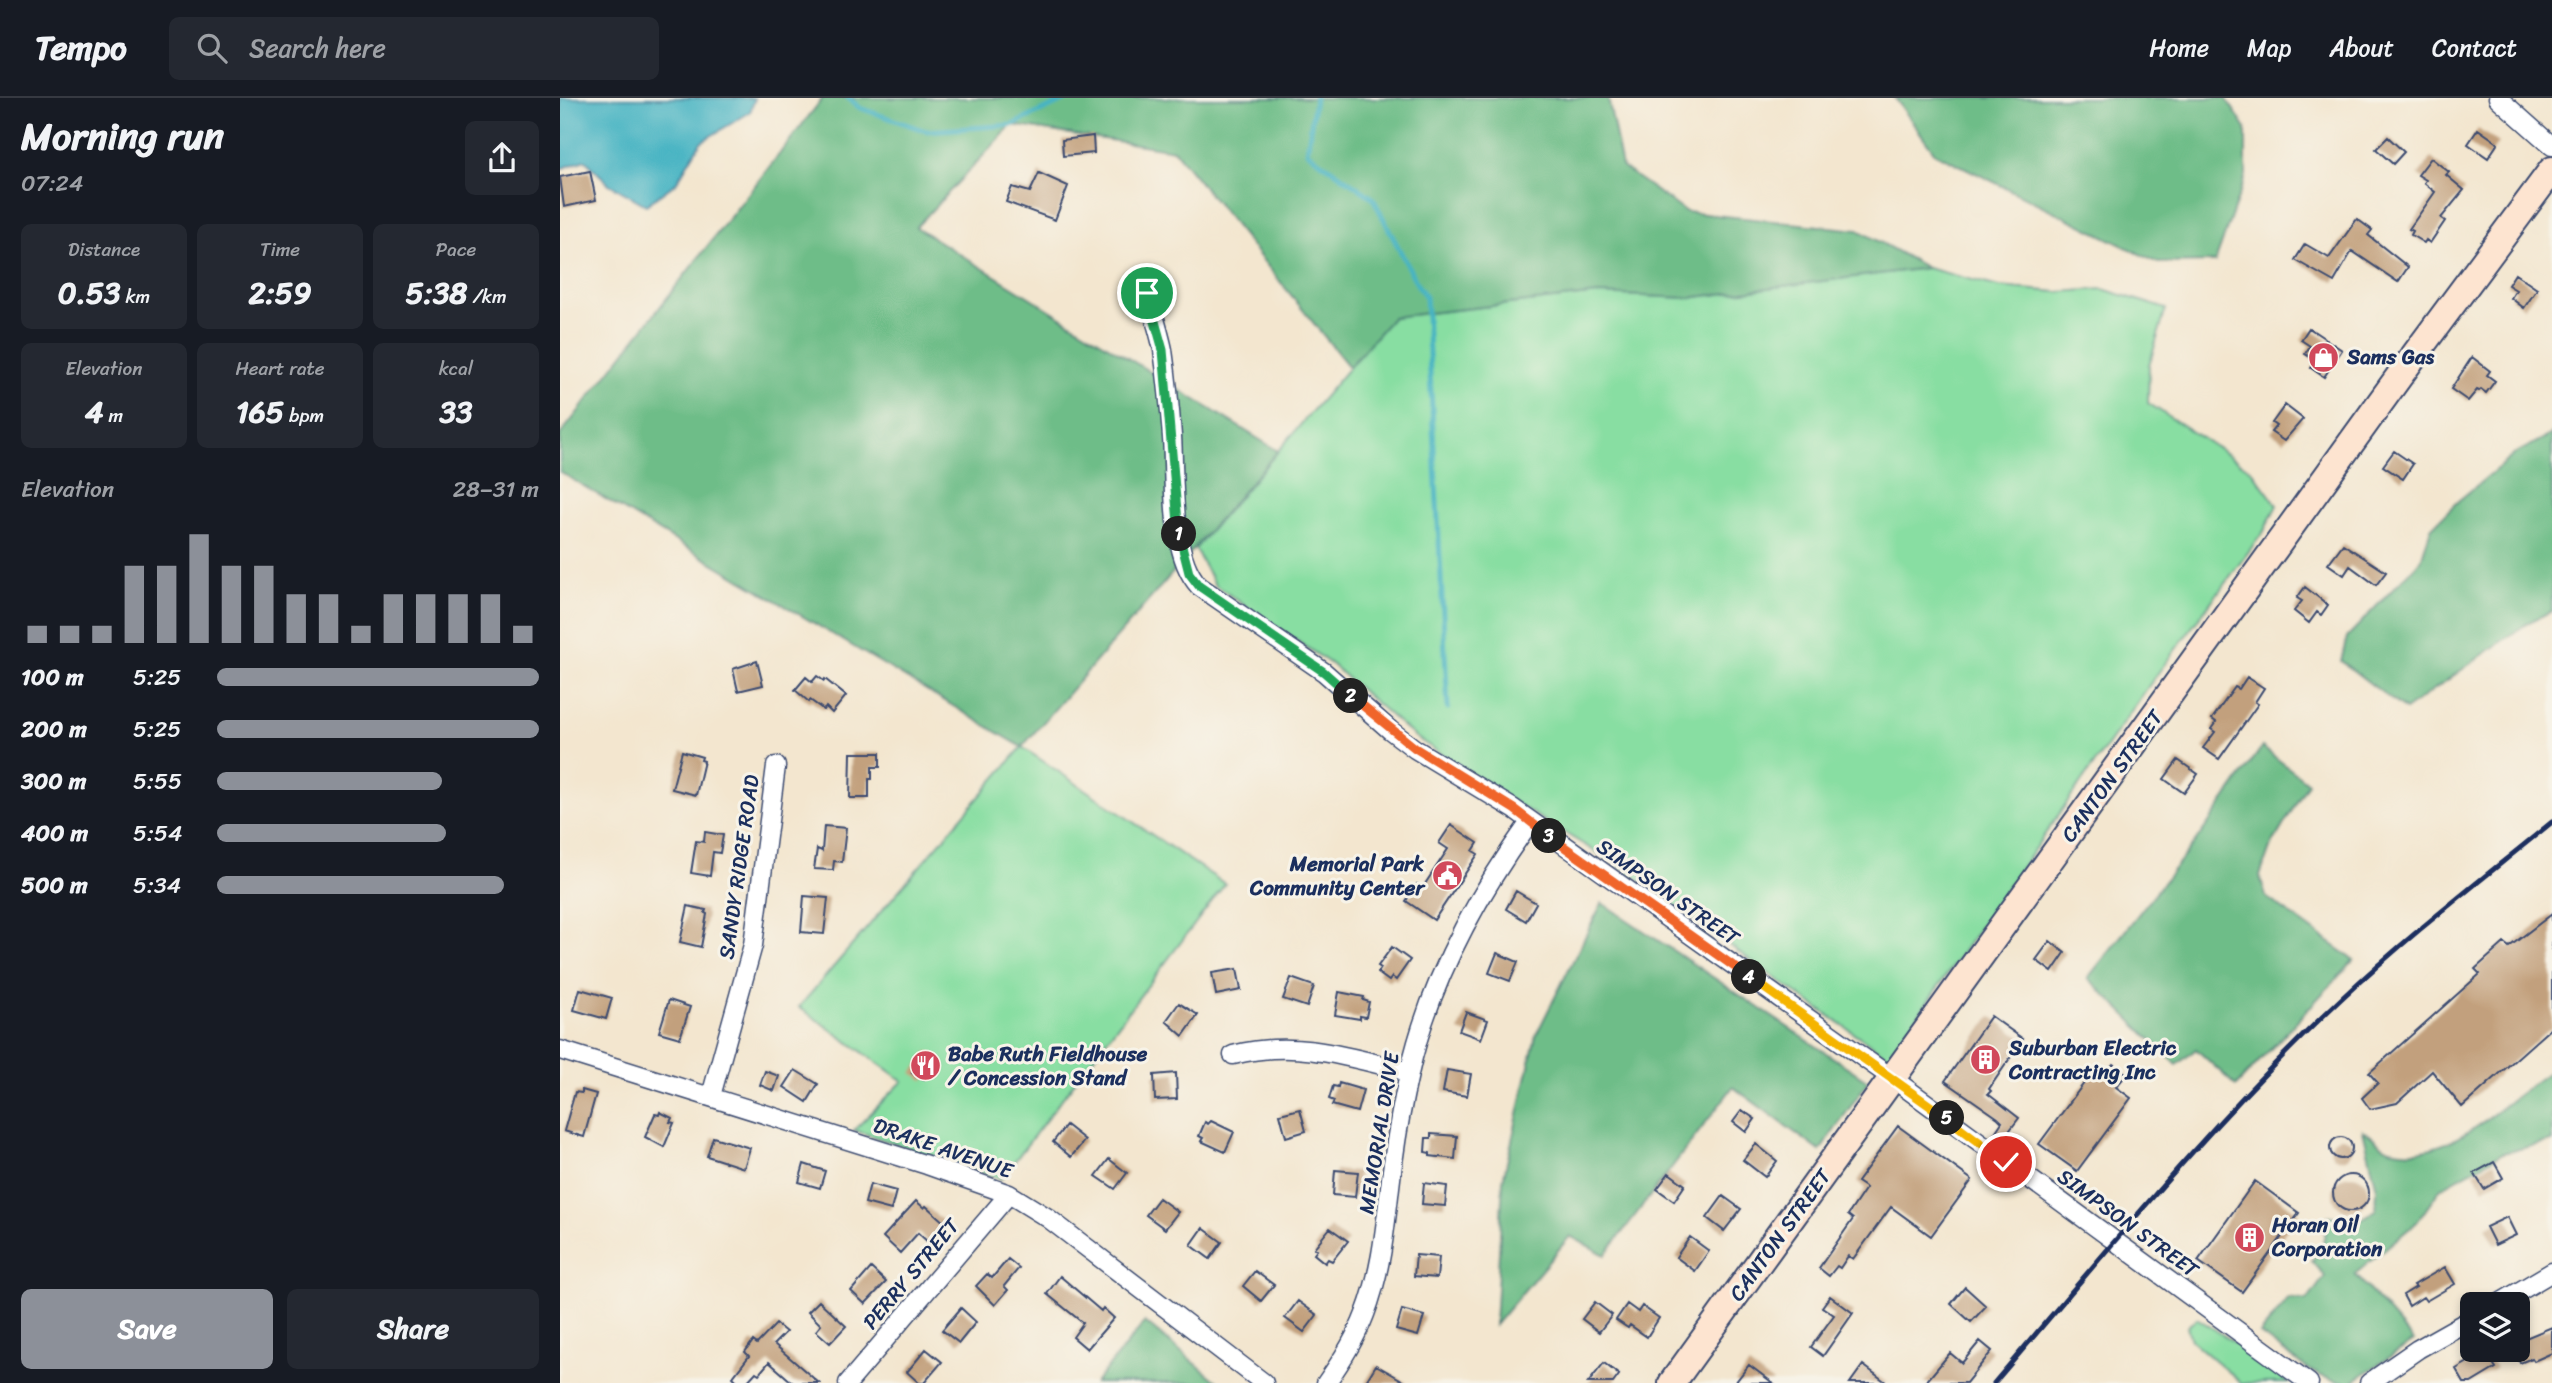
<!DOCTYPE html>
<html lang="en">
<head>
<meta charset="utf-8">
<style>
	:root { --surface:#171b24; --page:#242831; --text:#f1f3f6; --muted:#9ea1a6; --line:#363941; --accent:#8c9099 }
	body { margin:0; font-family:Sriracha,sans-serif; background:var(--page); color:var(--text); height:100vh; display:flex; flex-direction:column; font-size:26px; white-space:nowrap }
	* { box-sizing:border-box; margin:0 }
	p { font-size:23px; color:var(--muted) }
	.icon { flex:none; width:38px; height:38px; fill:none; stroke:currentColor; stroke-width:2; stroke-linecap:round; stroke-linejoin:round }
	.map { position:relative; flex:1; overflow:hidden }
	.sheet { display:flex; flex-direction:column; background:var(--surface); width:560px }
	.sheet>* { flex:none }
	.buttons { position:absolute; left:1900px; top:1194px; display:grid; gap:14px }
	.buttons a { display:grid; place-items:center; width:70px; height:70px; border-radius:10px; background:var(--surface); box-shadow:0 4px 10px #0003; font-size:35px }
	.pin { position:absolute; display:grid; place-items:center; width:60px; height:60px; color:#fff; margin:-30px; border:4px solid #fff; border-radius:50%; box-shadow:0 2px 7px #0007 }
	.km { position:absolute; width:35px; height:35px; margin:-18px; border-radius:50%; background:#222; color:#fff; font-size:19px; line-height:35px; text-align:center }
	.round { display:grid; place-items:center; flex:none; width:74px; height:74px; border-radius:10px; background:var(--page) }
	.head { display:flex; align-items:center; justify-content:space-between; height:119px; padding:0 21px }
	h1 { font-size:38px; font-weight:700; line-height:52px }
	.metrics { display:grid; grid-template-columns:repeat(3,1fr); gap:10px; height:119px; padding:7px 21px }
	.metrics div { display:grid; align-content:center; border-radius:10px; background:var(--page); text-align:center }
	.metrics b { font-size:30px; font-weight:700 }
	.metrics small { font-size:19px; font-weight:400 }
	.metrics p { font-size:19px }
	.chart { height:196px; padding:14px 21px }
	.chart p { display:flex; justify-content:space-between }
	.chart svg { width:100%; height:126px; margin-top:7px; stroke:var(--accent); stroke-width:6 }
	.action { display:flex; gap:14px; margin-top:auto; padding:14px 21px }
	.action a { flex:1; height:80px; border-radius:10px; background:var(--accent); color:#fff; font-size:28px; font-weight:700; line-height:80px; text-align:center }
	.action a+a { background:var(--page); color:var(--text) }
	ul { padding:0 21px; list-style:none; font-size:23px }
	li { display:grid; grid-template-columns:112px 84px 1fr; align-items:center; height:52px }
	li i { height:18px; border-radius:9px; background:var(--accent) }
	header { display:flex; align-items:center; gap:42px; box-sizing:border-box; height:98px; padding:0 35px; background:var(--surface); border-bottom:2px solid var(--line) }
	header strong { font-size:33px }
	nav { display:flex; gap:38px; margin-inline-start:auto; font-size:24px }
	.search { width:490px; height:63px; background:var(--page); display:flex; align-items:center; gap:18px; box-sizing:border-box; padding:0 24px; border-radius:10px; color:var(--muted); font-size:26px }
	main { display:flex; flex:1; min-height:0 }
	.map>svg:first-child { display:block }
	.green { fill:#88dea2; stroke:#528680; stroke-width:2 }
	.forest { fill:#6ebd88; stroke:#447673; stroke-width:2 }
	.water { fill:#47b4c3; stroke:#317290; stroke-width:2 }
	.lines { fill:none; stroke-linecap:round; stroke-linejoin:round }
	.stream { stroke:#47b4c3; stroke-width:5 }
	.building { fill:#c2a07d }
	.street-casing { stroke:#3b4a6f; stroke-width:21 }
	.secondary-casing { stroke:#3b4a6f; stroke-width:30 }
	.street { stroke:#fff; stroke-width:18 }
	.secondary { stroke:#fde4d0; stroke-width:26 }
	.rail { stroke:#1b2f5e; stroke-width:5 }
	.split-1-casing { stroke:#fff; stroke-width:14 }
	.split-2-casing { stroke:#fff; stroke-width:14 }
	.split-3-casing { stroke:#fff; stroke-width:14 }
	.split-4-casing { stroke:#fff; stroke-width:14 }
	.split-5-casing { stroke:#fff; stroke-width:14 }
	.split-6-casing { stroke:#fff; stroke-width:14 }
	.split-1 { stroke:#22a559; stroke-width:9 }
	.split-2 { stroke:#22a559; stroke-width:9 }
	.split-3 { stroke:#f0652b; stroke-width:9 }
	.split-4 { stroke:#f0652b; stroke-width:9 }
	.split-5 { stroke:#f5b400; stroke-width:9 }
	.split-6 { stroke:#f5b400; stroke-width:9 }
	.labels { text-anchor:middle; dominant-baseline:central; stroke-width:6; stroke-linejoin:round; paint-order:stroke }
	.poi-label { font-size:21px; font-weight:bold; fill:#1b2f5e; stroke:#f7f3e8; text-anchor:start }
	.street-label { font-size:21px; fill:#1b2f5e; stroke:#f7f3e8 }
</style>
</head>
<body>
<header>
<strong>Tempo</strong>
<div class="search"><svg class="icon" aria-label="search" viewBox="0 0 24 24"><circle cx="10" cy="10" r="6"/><path d="M15 15l6 6"/></svg>Search here</div>
<nav><a>Home</a><a>Map</a><a>About</a><a>Contact</a></nav>
</header>
<main>
<section class="sheet">
<div class="head"><div><h1>Morning run</h1><p>07:24</p></div><a class="round"><svg class="icon" aria-label="share" viewBox="0 0 24 24"><path d="M12 15V3M7 8l5-5 5 5M5 13v7h14v-7"/></svg></a></div>
<div class="metrics">
<div><p>Distance</p><b>0.53<small> km</small></b></div>
<div><p>Time</p><b>2:59</b></div>
<div><p>Pace</p><b>5:38<small> /km</small></b></div>
</div>
<div class="metrics">
<div><p>Elevation</p><b>4<small> m</small></b></div>
<div><p>Heart rate</p><b>165<small> bpm</small></b></div>
<div><p>kcal</p><b>33</b></div>
</div>
<div class="chart"><p><span>Elevation</span>28–31 m</p>
<svg viewBox="0 0 160 44" preserveAspectRatio="none"><path d="M5 44V38M15 44V38M25 44V38M35 44V17M45 44V17M55 44V6M65 44V17M75 44V17M85 44V27M95 44V27M105 44V38M115 44V27M125 44V27M135 44V27M145 44V27M155 44V38"/></svg>
</div>
<ul>
<li><b>100 m</b>5:25<i style="width:100%"></i></li>
<li><b>200 m</b>5:25<i style="width:100%"></i></li>
<li><b>300 m</b>5:55<i style="width:70%"></i></li>
<li><b>400 m</b>5:54<i style="width:71%"></i></li>
<li><b>500 m</b>5:34<i style="width:89%"></i></li>
</ul>
<div class="action"><a>Save</a><a>Share</a></div>
</section>
<div class="map">
<svg width="1992" height="1285" viewBox="0 0 1992 1285">
	<rect width="100%" height="100%" fill="#f7f3e8"/>
	<filter id="ink" filterUnits="userSpaceOnUse"><feTurbulence type="fractalNoise" baseFrequency=".0143" numOctaves="2"/><feDisplacementMap in="SourceGraphic" scale="14" xChannelSelector="R" yChannelSelector="G"/><feConvolveMatrix kernelMatrix="1 2 1 2 8 2 1 2 1" color-interpolation-filters="sRGB"/></filter>
	<filter id="wash" filterUnits="userSpaceOnUse"><feTurbulence type="fractalNoise" baseFrequency=".00686" numOctaves="4" result="noise"/><feDisplacementMap in="SourceGraphic" scale="28" xChannelSelector="R" yChannelSelector="G"/><feGaussianBlur stdDeviation="1.57" result="paint"/><feColorMatrix in="noise" values="0 0 0 0 0 0 0 0 0 0 0 0 0 0 0 0 0 1.4 0 .05"/><feComposite in="paint" operator="in"/></filter>
	<g filter="url(#wash)">
		<rect width="100%" height="100%" fill="#f3e6cf"/>
		<path class="green" d="M1367,170l72,19 59,5 45,-3 63,20 -17,56 -1,38 103,67 26,35 -13,26 -109,146 -266,380 -89,-61 -176,-127 -107,-65 -103,-68 -83,-72 -116,-79 -20,-36 197,-232 206,-23 90,4z
			M462,649l203,137 -224,295 -147,-49 49,-49 -104,-74z
			M1637,1220l75,49 17,16h-48l-50,-43 -4,-13z"/>
		<path class="forest" d="M263,0h785l14,69 64,45 172,18 69,38 -239,30 -90,-4 -205,23 -44,50 -175,-217 -162,-25 -96,102 362,224 -256,296 -462,-275v-37z
			M1335,0h331l20,31v46l-31,87 -57,1 -223,-110z
			M1992,336v177l-23,11 -124,88 -64,-49 6,-24 74,-77 10,-32 27,-27 58,-48z
			M1702,649l46,36 -38,65 -10,28 6,21 88,63 -118,126 -40,-37 -19,16 -89,-87 108,-137z
			M1042,805l266,178 -48,70 -87,-64 -128,168 -35,-19 -75,89 8,-145 33,-145z
			M1992,972v71l-49,12 -62,35 -24,34 -62,52 59,67 -64,42c-33,0 -64,-31 -90,-49l29,-36 18,3 18,-25 -13,-15 11,-18 5,-27 30,5 18,-11 1,-21 -14,-59c8,5 18,16 27,19 60,16 116,-50 162,-79z
			M585,1224l74,61h-124z"/>
		<path class="water" d="M0,0h195l-5,14 -49,30 -25,41 -30,22 -37,-21 -24,-24 -25,9z"/>
		<g class="lines">
			<path class="stream" d="M288,0l12,10 66,23 86,-6 58,-27
				M755,0l-8,54 66,46 45,88 8,11 22,411"/>
		</g>
		<g id="blocks">
			<path class="building" d="M1918,31l20,14 -10,15 -20,-14z
				M533,38l1,17 -31,3 -1,-16z
				M1828,39l16,15 -11,12 -17,-15z
				M1871,60l18,14 -3,3 18,15 -23,28 4,3 -15,22 -4,-3 -2,3 -13,-8 2,-4 -4,-2 26,-37 -11,-9 2,-3 -8,-5z
				M30,73l6,29 -32,7 -4,-30z
				M479,75l29,13 -13,34 -49,-18 6,-15 18,5z
				M1797,121l15,11 -4,5 40,32 -10,15 -46,-31 -18,31 -39,-22 10,-16 24,14z
				M1955,176l22,15 -13,19 -13,-10 5,-8 -8,-5z
				M1749,230l33,22 -18,27 -13,-9 5,-7 -11,-7 5,-8 -9,-6z
				M1912,259l18,14 -3,4 8,6 -9,12 -5,-4 -2,2 -2,-1 -9,11 -17,-12z
				M1725,307l18,14 -19,22 -13,-9 5,-6 -4,-3z
				M1834,353l19,13 -10,15 -20,-13z
				M1783,446l43,28 -10,13 -26,-19 -6,9 -16,-11z
				M1745,489l23,18 -7,10 -4,-3 -8,11 -15,-12 8,-10 -5,-3z
				M197,563l6,24 -25,6 -5,-22z
				M257,578l7,5 1,-2 21,17 -14,17 -6,-6 -2,3 -14,-10 -1,2 -14,-12 11,-13 6,5z
				M1687,579l17,11 -9,14 3,2 -39,55 -16,-11 12,-16 -4,-3 5,-7 -4,-3 23,-32 4,2z
				M122,653l20,6 -1,3 3,1 -8,34 -24,-6z
				M291,655h29v14h-8v12h-3v19h-19z
				M1618,662l20,14 -14,19 -20,-14z
				M891,727l27,18 -5,8 5,3 -44,66 -28,-19 11,-17 6,3 25,-38 -9,-6z
				M264,728l22,2 -4,34 -8,-1 -1,9 -19,-1 3,-20 5,2z
				M145,734l18,3 -3,18 -7,-1 -3,24 -19,-3 5,-32 8,1z
				M956,793l20,12 -10,18 -20,-12z
				M244,798l24,2 -4,36 -23,-2z
				M128,808l18,4 -1,3 2,1 -6,33 -21,-5z
				M1992,816v113l-90,80 -30,-36 -35,32 -27,6 -8,-11 16,-15 -9,-10 111,-99 -5,-5 29,-26 5,4z
				M1490,843l15,12 -13,19 -16,-12z
				M832,849l18,13 -14,20 -4,-3 -3,4 -11,-8 3,-5 -3,-2z
				M937,855l21,9 -8,19 -21,-8z
				M677,871l4,21 -25,5 -4,-22z
				M731,880l23,8 -7,21 -24,-8z
				M20,891l32,9 -6,21 -32,-9z
				M779,894l25,5 -1,3 6,2 -3,15 -6,-1v3l-25,-4z
				M109,902l21,7 -10,31 -21,-6z
				M619,905l19,12 -15,21 -17,-15z
				M906,914l22,8 -7,19 -22,-8z
				M1431,918l32,23 -34,50 2,2 -3,3 31,24 -19,25 -8,-6 10,-15 -4,-4 -53,-37z
				M368,953l11,8 -15,21 -12,-7z
				M1553,966l14,10 -11,13 15,11 -54,73 -38,-27 54,-73 10,6z
				M235,972l23,14 -11,18 -23,-15z
				M887,972l24,4 -4,22 -24,-4z
				M205,973l14,5 -5,15 -14,-6z
				M616,975l1,26 -22,1 -1,-25z
				M779,985l24,7 -6,22 -25,-7 2,-4 -5,-2 4,-13 5,1z
				M22,992l14,4 -12,43 -20,-6 11,-39 7,1z
				M740,1011l6,22 -20,6 -6,-23z
				M1182,1012l13,9 -9,13 -13,-10z
				M100,1014l12,6 -2,4 4,1 -10,24 -19,-10 10,-23 4,1z
				M651,1023l23,11 -9,20 -24,-11 2,-3 -4,-2 6,-14 3,2z
				M506,1027l19,15 -14,17 -18,-15z
				M1338,1028l74,54 -41,56 -40,-29 -38,52 -5,-3 -8,12 -3,-2 -8,10 -10,-8 34,-49 -5,-4 18,-27 -9,-6z
				M871,1036l26,2 -2,23 -25,-3v-3l-5,-1 1,-14h5z
				M1770 1050a11 11 0 1 1 22 0a11 11 0 1 1-22 0Z
				M153,1039l37,11 -6,20 -37,-12z
				M1196,1046l21,17 -12,16 -22,-17z
				M549,1061l18,14 -12,16 -19,-13z
				M1934,1064l9,16 -19,11 -10,-16z
				M244,1066l21,7 -5,17 -21,-6z
				M775,1072l23,2 -3,25 -22,-2z
				M1109,1075l16,12 -11,16 -17,-12z
				M1773 1095a18 18 0 1 1 36 0a18 18 0 1 1-36 0Z
				M1695,1083l44,32 -57,79 -44,-31z
				M864,1085l23,3 -2,20 -23,-2z
				M310,1086l26,7 -5,19 -26,-7z
				M1163,1098l18,13 -17,22 -17,-13z
				M599,1100l19,14 -13,17 -19,-14z
				M356,1103l8,7 2,-2 20,18 -17,19 -11,-10 -18,20 -17,-16z
				M1947,1119l9,18 -21,10 -9,-18z
				M643,1130l19,14 -12,17 -19,-14z
				M770,1130l18,13 -16,20 -4,-2 -3,4 -11,-9 3,-4 -3,-2z
				M1130,1139l19,14 -14,20 -19,-14z
				M856,1157l23,2 -2,21 -23,-2z
				M448,1161l11,9 -15,18 4,4 -13,15 -19,-19 11,-12 5,4z
				M1885,1169l10,17 -29,17 -3,-4 -14,9 -6,-11 13,-8 -2,-2z
				M311,1170l15,14 -21,22 -14,-13z
				M695,1173l19,14 -13,16 -18,-15z
				M500,1178l41,35 2,-3 11,10 -27,31 -14,-12 10,-14 -36,-29z
				M1405,1189l21,19 -15,16 -20,-18z
				M1270,1198l23,17 -30,43 -12,-9 23,-32 -12,-8z
				M259,1203l27,25 -16,17 -14,-12 5,-6 -13,-13z
				M738,1203l19,14 -13,17 -19,-14z
				M1035,1204l17,13 -13,17 -17,-13z
				M1067,1206l11,8 4,-6 17,12 -12,19 -17,-12 -2,3 -12,-8z
				M401,1210l15,14 -17,21 -17,-13z
				M842,1212l22,6 -6,20 -22,-6z
				M216,1226l10,8 -12,12 45,39h-26l-24,-21 -10,12 -3,-2 -10,11h-7l-6,-6 16,-21 -4,-4 8,-11 4,3z
				M1992,1229v26l-18,8 -2,-3 -12,5 -6,-14h4v-4l6,-2 -1,-4z
				M1420,1243l12,10 -26,32h-41l25,-30 12,10z
				M366,1251l16,13 -18,21h-5l-12,-11z
				M1920,1257l3,5 6,-3 7,11 -25,15h-7l-8,-14z
				M1044,1265l15,12 -6,8h-25z
				M816,1267l31,18h-42z
				M1189,1267l24,18h-38z
				M1303,1267l24,18h-37z"/>
		</g>
	</g>
	<g filter="url(#ink)">
		<use href="#blocks" fill-opacity="0" stroke="#3b4a6f" stroke-width="2"/>
		<g class="lines">
			<defs>
				<path id="street" d="M1938,0l54,48
					M587,195c6,19 12,38 16,57 4,28 7,58 9,86 3,43 -3,118 27,150l125,86 66,58 25,19 99,60 378,269 417,305
					M0,952l367,115 82,29 39,24 216,165
					M673,957c63,-16 116,2 176,17
					M151,998l42,-151 23,-179
					M1938,1206l54,-32
					M288,1285l161,-189
					M766,1285c15,-21 30,-45 39,-69 19,-49 21,-100 28,-151 4,-30 9,-59 16,-89 20,-91 67,-177 121,-252
					M1809,1285l49,-34 55,-31"/>
				<path id="secondary" d="M1112,1285l744,-1030 136,-183"/>
			</defs>
			<use href="#street" class="street-casing"/>
			<use href="#secondary" class="secondary-casing"/>
			<use href="#street" class="street"/>
			<use href="#secondary" class="secondary"/>
			<path class="rail" d="M1434,1285c112,-131 221,-266 347,-384 67,-63 140,-119 211,-177"/>
		</g>
	</g>
	<g class="lines" filter="url(#ink)">
		<defs>
			<path id="split-1" d="M587,195l16,57 16,184"/>
			<path id="split-2" d="M619,436l10,39 10,13 125,86 27,24"/>
			<path id="split-3" d="M791,598l64,52 99,61 35,27"/>
			<path id="split-4" d="M989,738l200,141"/>
			<path id="split-5" d="M1189,879l198,141"/>
			<path id="split-6" d="M1387,1020l59,44"/>
		</defs>
		<use href="#split-1" class="split-1-casing"/>
		<use href="#split-2" class="split-2-casing"/>
		<use href="#split-3" class="split-3-casing"/>
		<use href="#split-4" class="split-4-casing"/>
		<use href="#split-5" class="split-5-casing"/>
		<use href="#split-6" class="split-6-casing"/>
		<use href="#split-1" class="split-1"/>
		<use href="#split-2" class="split-2"/>
		<use href="#split-3" class="split-3"/>
		<use href="#split-4" class="split-4"/>
		<use href="#split-5" class="split-5"/>
		<use href="#split-6" class="split-6"/>
	</g>
	<defs>
		<symbol id="shop-disc" viewBox="-11 -11 22 22"><circle r="9.5" fill="#d1495b" stroke="#f7f3e8"/><path d="M-5-2.5h2.3a2.7 3.5 0 0 1 5.4 0H5L5.5 6h-11ZM-1.5-2.5h3a1.5 2.3 0 0 0-3 0Z" fill="#fff"/></symbol>
		<symbol id="civic-disc" viewBox="-11 -11 22 22"><circle r="9.5" fill="#d1495b" stroke="#f7f3e8"/><path d="M-.6-6.5H3V-4.5H.6V-3L4-1V1h2V6H-6V1h2V-1L-.6-3ZM-1.2 2.5V6h2.4V2.5Z" fill="#fff"/></symbol>
		<symbol id="building-disc" viewBox="-11 -11 22 22"><circle r="9.5" fill="#d1495b" stroke="#f7f3e8"/><path d="M-4-6H4V6H1V3H-1V6H-4ZM-2.5-4.3h1.7v1.8h-1.7ZM.8-4.3h1.7v1.8H.8ZM-2.5-1h1.7V.8h-1.7ZM.8-1h1.7V.8H.8Z" fill="#fff"/></symbol>
		<symbol id="restaurant-disc" viewBox="-11 -11 22 22"><circle r="9.5" fill="#d1495b" stroke="#f7f3e8"/><path d="M-5-6h1v4h1v-4h1v4h1v-4h1v5L-1.5 .5V6h-2V.5L-5-1ZM5-6V6H3V1.5H1.5Q1.5-4 5-6Z" fill="#fff"/></symbol>
	</defs>
	<g fill-rule="evenodd">
		<use href="#shop-disc" x="1746" y="242" width="35" height="35"/>
		<use href="#civic-disc" x="870" y="760" width="35" height="35"/>
		<use href="#building-disc" x="1408" y="944" width="35" height="35"/>
		<use href="#restaurant-disc" x="348" y="950" width="35" height="35"/>
		<use href="#building-disc" x="1672" y="1122" width="35" height="35"/>
	</g>
	<g class="labels">
		<g class="poi-label">
			<text x="1787" y="259">Sams Gas</text>
			<text x="864" y="766" text-anchor="end">Memorial Park<tspan x="864" dy="24">Community Center</tspan></text>
			<text x="1449" y="950">Suburban Electric<tspan x="1449" dy="24">Contracting Inc</tspan></text>
			<text x="388" y="956">Babe Ruth Fieldhouse<tspan x="388" dy="24">/ Concession Stand</tspan></text>
			<text x="1712" y="1127">Horan Oil<tspan x="1712" dy="24">Corporation</tspan></text>
		</g>
		<g class="street-label">
			<text transform="translate(1552 678) rotate(-54)">CANTON STREET</text>
			<text transform="translate(179 769) rotate(-82)">SANDY RIDGE ROAD</text>
			<text transform="translate(1108 794) rotate(35)">SIMPSON STREET</text>
			<text transform="translate(819 1035) rotate(-81)">MEMORIAL DRIVE</text>
			<text transform="translate(383 1050) rotate(19)">DRAKE AVENUE</text>
			<text transform="translate(1568 1125) rotate(36)">SIMPSON STREET</text>
			<text transform="translate(1220 1137) rotate(-54)">CANTON STREET</text>
			<text transform="translate(351 1176) rotate(-50)">PERRY STREET</text>
		</g>
	</g>
</svg>
<div class="buttons">
<a><svg class="icon" aria-label="layers" viewBox="0 0 24 24"><path d="M12 4l9 5-9 5-9-5zM3 14l9 5 9-5"/></svg></a>
</div>
<div class="pin" style="left:587px;top:195px;background:#1e9e55"><svg class="icon" aria-label="arrive" viewBox="0 0 24 24"><path d="M6 21V4h12l-3 4 3 4H6"/></svg></div>
<div class="pin" style="left:1446px;top:1064px;background:#d93025"><svg class="icon" aria-label="check" viewBox="0 0 24 24"><path d="M5 12l5 5 9-10"/></svg></div>
<b class="km" style="left:619px;top:436px">1</b>
<b class="km" style="left:791px;top:598px">2</b>
<b class="km" style="left:989px;top:738px">3</b>
<b class="km" style="left:1189px;top:879px">4</b>
<b class="km" style="left:1387px;top:1020px">5</b>
</div>
</main>
</body>
</html>
